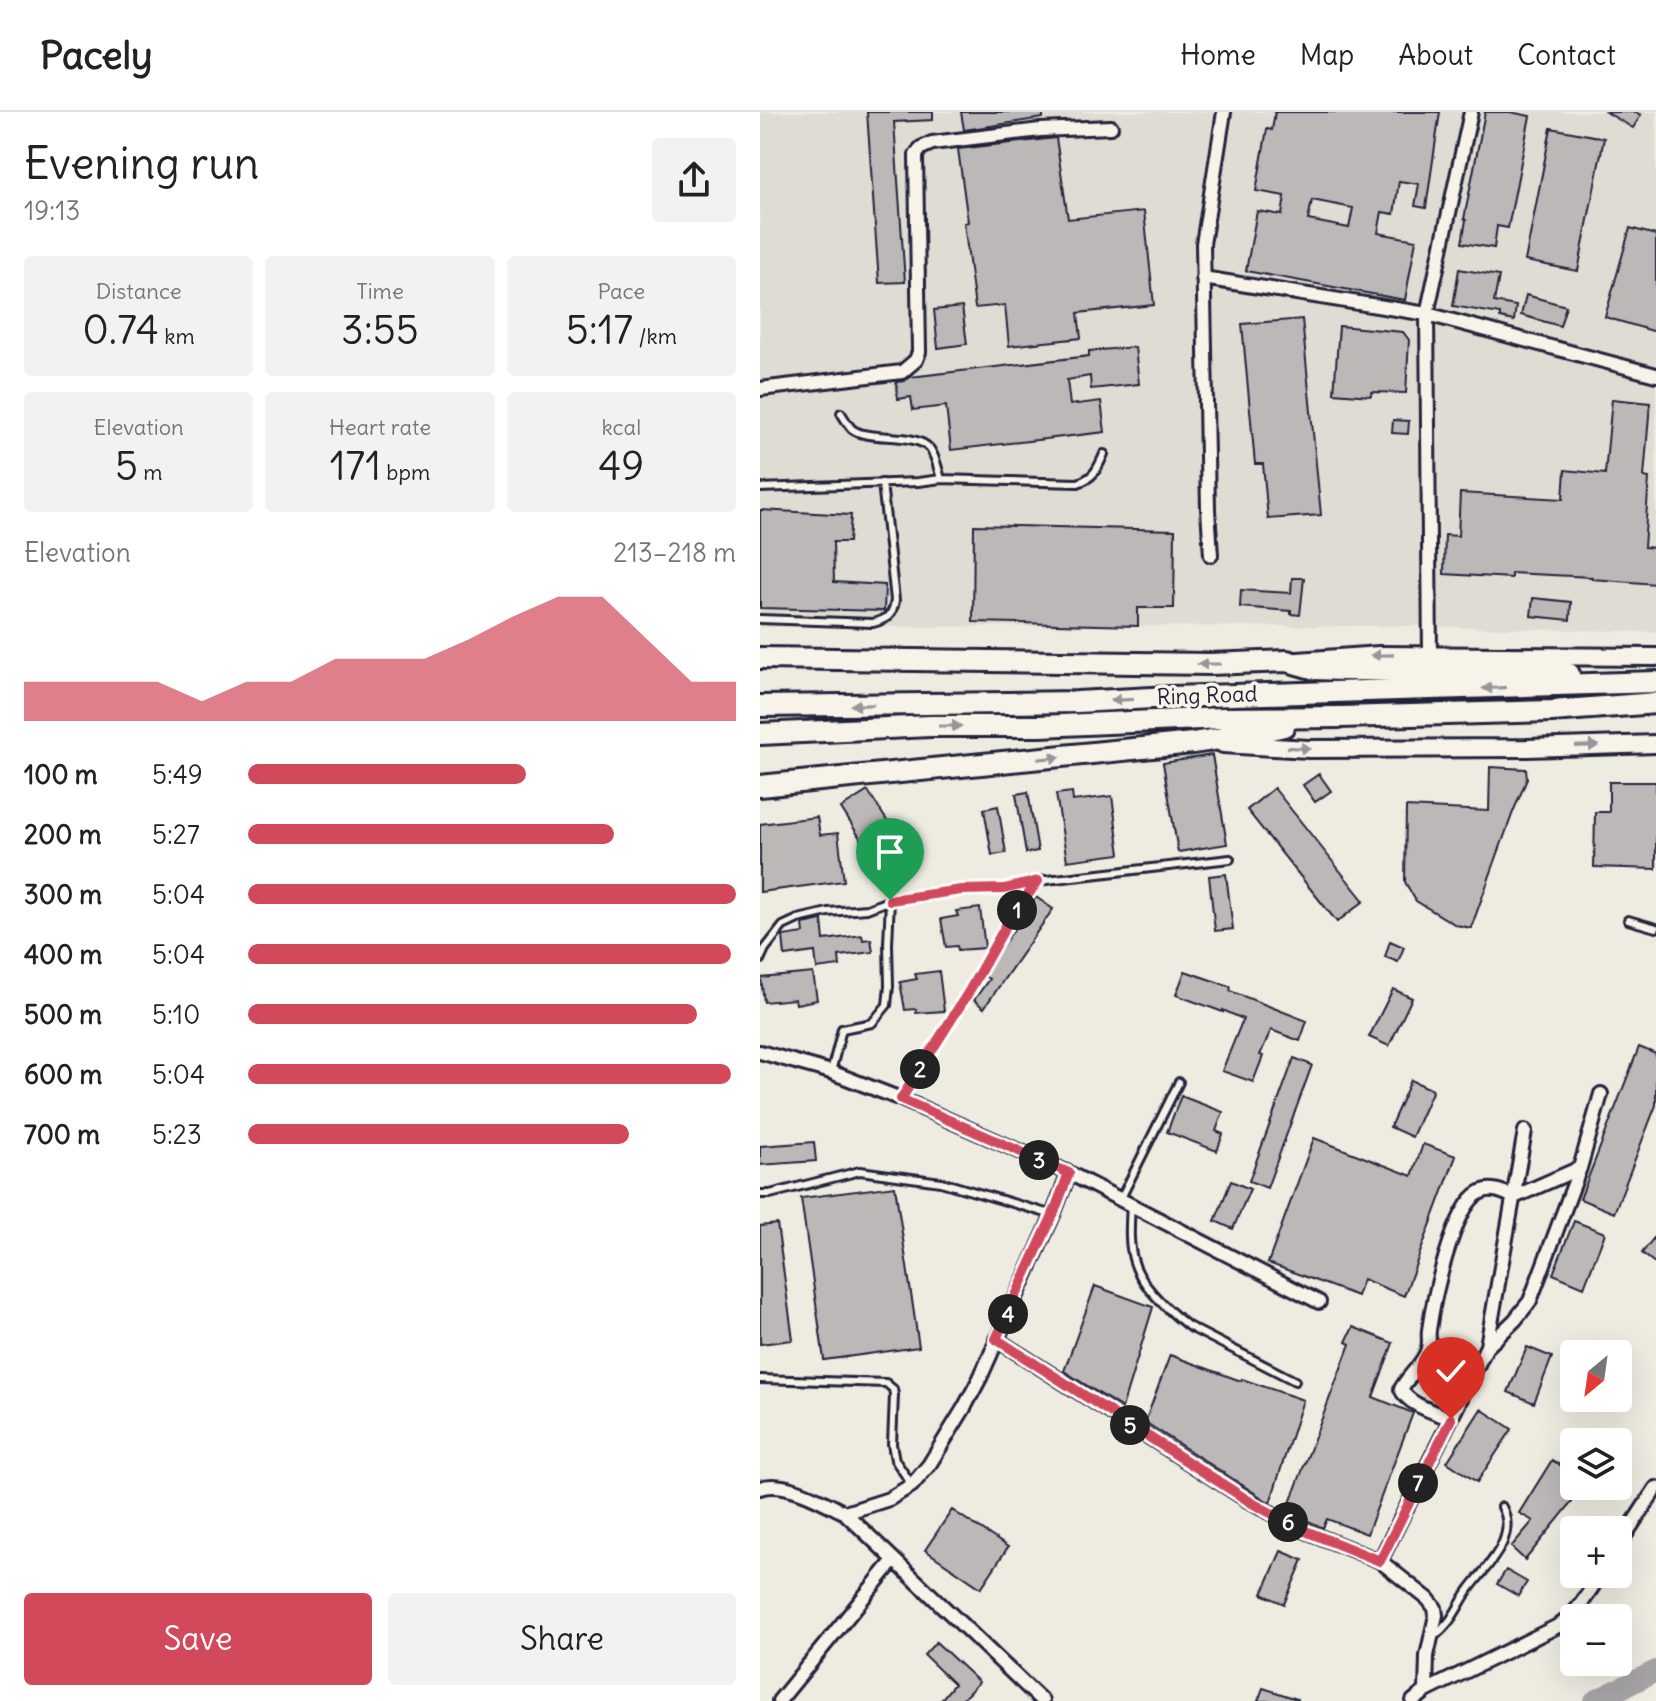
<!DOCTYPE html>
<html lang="en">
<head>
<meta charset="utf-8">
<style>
	:root { --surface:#fff; --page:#f2f2f2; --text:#222; --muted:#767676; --line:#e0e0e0; --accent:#d1495b }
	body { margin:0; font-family:Delius,sans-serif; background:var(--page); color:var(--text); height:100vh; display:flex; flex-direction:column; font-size:30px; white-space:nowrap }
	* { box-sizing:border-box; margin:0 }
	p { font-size:26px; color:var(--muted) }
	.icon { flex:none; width:44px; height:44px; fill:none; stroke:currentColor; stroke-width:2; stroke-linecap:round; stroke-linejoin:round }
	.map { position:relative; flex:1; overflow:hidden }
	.panel { display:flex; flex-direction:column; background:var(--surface); width:760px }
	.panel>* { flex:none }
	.needle { width:52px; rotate:209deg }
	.fabs { position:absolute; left:800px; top:1228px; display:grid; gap:16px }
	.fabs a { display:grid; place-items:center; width:72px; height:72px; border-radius:8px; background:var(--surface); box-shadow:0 8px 32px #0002; font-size:40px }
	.pin { position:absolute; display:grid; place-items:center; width:68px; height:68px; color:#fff; margin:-82px -34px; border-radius:50% 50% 50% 0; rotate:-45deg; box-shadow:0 0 8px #0007 }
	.pin .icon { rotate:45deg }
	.km { position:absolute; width:40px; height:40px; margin:-20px; border-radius:50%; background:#222; color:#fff; font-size:22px; line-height:40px; text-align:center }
	.round { display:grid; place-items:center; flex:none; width:84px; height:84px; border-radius:8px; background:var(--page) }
	.head { display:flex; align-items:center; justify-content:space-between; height:136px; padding:0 24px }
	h1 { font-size:44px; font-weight:600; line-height:60px }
	.stats { display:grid; grid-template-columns:repeat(3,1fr); gap:12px; height:136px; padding:8px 24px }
	.stats div { display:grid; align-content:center; border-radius:8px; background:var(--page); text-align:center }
	.stats b { font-size:40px; font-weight:600 }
	.stats small { font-size:22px; font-weight:400 }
	.stats p { font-size:22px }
	.chart { height:224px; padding:16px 24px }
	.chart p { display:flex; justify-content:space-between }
	.chart svg { width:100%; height:144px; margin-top:8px; fill:var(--accent); opacity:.7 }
	.primary-button { display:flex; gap:16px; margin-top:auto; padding:16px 24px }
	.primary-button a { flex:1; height:92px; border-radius:8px; background:var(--accent); color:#fff; font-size:32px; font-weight:600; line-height:92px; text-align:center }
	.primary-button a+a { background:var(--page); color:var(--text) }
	ul { padding:0 24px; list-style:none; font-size:26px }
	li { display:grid; grid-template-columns:128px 96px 1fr; align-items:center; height:60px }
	li i { height:20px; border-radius:10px; background:var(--accent) }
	header { display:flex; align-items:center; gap:48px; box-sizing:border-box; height:112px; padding:0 40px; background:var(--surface); border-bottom:2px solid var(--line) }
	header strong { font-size:38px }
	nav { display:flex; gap:44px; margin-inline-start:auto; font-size:28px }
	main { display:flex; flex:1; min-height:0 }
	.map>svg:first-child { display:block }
	.built { fill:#dfdcd4 }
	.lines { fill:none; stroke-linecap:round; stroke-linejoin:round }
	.river { stroke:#a6a3a6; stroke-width:22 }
	.building { fill:#bbb8b7; stroke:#22223b; stroke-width:2; fill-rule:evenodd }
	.service-casing { stroke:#22223b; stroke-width:12 }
	.minor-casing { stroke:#22223b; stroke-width:18 }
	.tertiary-casing { stroke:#22223b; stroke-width:22 }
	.trunk-casing { stroke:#22223b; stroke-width:26 }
	.service { stroke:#f7f3e8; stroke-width:6 }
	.minor { stroke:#f7f3e8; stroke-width:12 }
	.tertiary { stroke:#f7f3e8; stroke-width:16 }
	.trunk { stroke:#f7f3e8; stroke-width:20 }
	.oneway { fill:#97959a }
	.route-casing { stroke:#fff; stroke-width:16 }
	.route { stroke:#d1495b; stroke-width:10 }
	.labels { text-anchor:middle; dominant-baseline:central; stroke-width:7; stroke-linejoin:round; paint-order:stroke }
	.street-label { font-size:22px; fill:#22223b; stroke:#f7f3e8 }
</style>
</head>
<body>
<header>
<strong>Pacely</strong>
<nav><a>Home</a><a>Map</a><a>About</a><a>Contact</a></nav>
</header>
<main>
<section class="panel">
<div class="head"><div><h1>Evening run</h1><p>19:13</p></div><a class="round"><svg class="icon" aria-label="share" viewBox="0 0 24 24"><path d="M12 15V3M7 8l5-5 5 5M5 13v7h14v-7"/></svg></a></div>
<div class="stats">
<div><p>Distance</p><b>0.74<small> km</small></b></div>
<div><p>Time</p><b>3:55</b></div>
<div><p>Pace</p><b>5:17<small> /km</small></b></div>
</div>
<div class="stats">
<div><p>Elevation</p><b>5<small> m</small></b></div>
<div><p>Heart rate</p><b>171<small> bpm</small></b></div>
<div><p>kcal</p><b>49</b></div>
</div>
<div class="chart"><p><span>Elevation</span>213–218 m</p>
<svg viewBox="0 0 160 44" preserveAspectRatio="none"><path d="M0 44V32L10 32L20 32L30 32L40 38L50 32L60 32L70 25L80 25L90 25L100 19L110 12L120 6L130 6L140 19L150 32L160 32V44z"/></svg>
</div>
<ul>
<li><b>100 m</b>5:49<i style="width:57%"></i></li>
<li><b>200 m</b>5:27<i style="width:75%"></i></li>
<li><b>300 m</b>5:04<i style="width:100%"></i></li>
<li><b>400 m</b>5:04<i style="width:99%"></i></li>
<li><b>500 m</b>5:10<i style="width:92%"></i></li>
<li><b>600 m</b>5:04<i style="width:99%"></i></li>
<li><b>700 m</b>5:23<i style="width:78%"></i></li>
</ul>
<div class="primary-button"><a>Save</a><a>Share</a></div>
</section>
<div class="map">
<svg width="896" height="1589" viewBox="0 0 896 1589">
	<rect width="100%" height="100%" fill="#eeebe1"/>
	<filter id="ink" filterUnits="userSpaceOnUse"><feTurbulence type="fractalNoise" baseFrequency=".0125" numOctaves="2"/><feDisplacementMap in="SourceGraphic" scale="16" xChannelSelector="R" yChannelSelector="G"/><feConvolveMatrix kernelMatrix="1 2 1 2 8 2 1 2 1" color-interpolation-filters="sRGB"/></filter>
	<g filter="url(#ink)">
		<path class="built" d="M0,0h896v520l-241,-6 -655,1z"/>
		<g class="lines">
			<path class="river" d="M835,1589l61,-30"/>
		</g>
		<path class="building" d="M107,0h66v8l-39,2 11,160 -26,1z
			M201,0h82v6l-79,12z
			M515,0h165l-14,96 -11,-2 4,-22 -20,-3 -5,33 -12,-2 -4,21 38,7 -11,60 -159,-29 11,-60 25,4 3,-19 -29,-5 11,-62 5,1zM552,88l41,8 -4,20 -41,-8z
			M725,0h25l20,4 -22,112 -11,-2 -3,22 -32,-5 4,-23 -2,-1z
			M846,0h29l6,3 -8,13z
			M791,16l53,10 -26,133 -53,-10z
			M296,26l12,81 76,-8 10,94 -76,8 3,25 -72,8 -4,-41 -30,3 -11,-85 4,-1 -10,-73z
			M870,116l26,7v97l-51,-15z
			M699,157l40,7 -5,26 22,4 -2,15 -14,-3v-4l-47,-8z
			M766,183l40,11 -6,20 -39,-11z
			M202,195l5,37 -29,4 -4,-38z
			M542,207l19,196 -53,4 -5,-55h-8l-13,-140z
			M579,214l64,6 6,8 -3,53 -34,-1 -1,4 -37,-3z
			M375,235l4,37 -48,5 -1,-13 -23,4 3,25 31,-4 4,31 -154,18 -5,-44 -33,4 -2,-13 -13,2 -2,-17 8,-1 6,-4 179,-21v-5z
			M852,287l38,4 -6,74 5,1 -5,69 12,1v36l-64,-5v-2l-81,-4v5l-67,-4 1,-39 13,1 2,-43 103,6 2,-29 40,4z
			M633,308l16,1 -1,13 -16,-1z
			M0,398l91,5 -2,27h-16l1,40 51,3 -1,26 -124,-3z
			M214,413l201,5 -1,78h-36v18l-165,-4z
			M532,466h12l-4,37 -9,-1v-3l-51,-4 1,-17 50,3z
			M773,486l38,4 -1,18 -39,-4z
			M452,643l15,89 -49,8 -15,-89z
			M730,655l36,2 1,10 -14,33 -42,116 -15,-3 -40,-24 -11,-19 1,-75 83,4z
			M559,662l12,17 -16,11 -12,-17z
			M849,670h47v87l-62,-2 1,-55h14z
			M514,676l90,113 -27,21 -90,-112z
			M108,679l37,58 -27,17 -37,-58z
			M268,680l10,59 -12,2 -10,-59z
			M312,680l1,9 39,-5 8,58 -53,7 -11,-67z
			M238,694l8,47 -14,2 -8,-46z
			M57,705l3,18 18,-2 6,48 -84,11v-68z
			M466,762l7,55 -18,2 -6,-55z
			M276,785l17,12 -69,99 -10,-8 15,-21 -5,-3 13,-22z
			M220,796l5,40 -27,2 -1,-4 -11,1 -5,-28 17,-3 -2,-5z
			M62,808l2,20 38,-5 1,5 8,-1 2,13 -34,4 1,10 -23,3 -2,-17 -30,4 -2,-20 21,-3 -1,-9z
			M630,829l14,6 -6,15 -13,-5z
			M179,859l5,40 -28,2v-4l-11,1 -5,-28 17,-3 -2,-5z
			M425,859l46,16 -1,4 77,30 -7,20 -29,-11 -11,25 3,1 -10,26 -31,-11 21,-52 -20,-9v2l-47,-17z
			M53,861l4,27 -21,4 -1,-5 -31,3 -3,-24z
			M633,877l19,9 -23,48 -20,-9z
			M879,935l17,7v51l-42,108 -34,-14z
			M534,946l18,7 -45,123 -18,-7z
			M651,968l22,10 -21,47 -22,-10z
			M421,984l42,16 -7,19 7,3 -6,17 -50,-19z
			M554,1026l98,38 11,-32 33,12 -52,140 -41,-17 -6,17 -89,-33z
			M54,1030l2,19 -56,4v-19z
			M471,1069l19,8 -17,40 -18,-8z
			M135,1074l24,161 -95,13 -23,-162z
			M814,1109l31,12 -21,54 -31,-13z
			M17,1112l16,116 -33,4v-118z
			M896,1123v29l-14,-11z
			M335,1174l58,21 -31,101 -58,-37z
			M593,1215l40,16 -20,54 40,16 -46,121 -40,-15 -4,9 -36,-17 63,-167 -4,-2z
			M767,1235l25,10 -18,46 -26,-11z
			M410,1243l71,26 1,-2 61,21 -33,103 -125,-81z
			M721,1297l31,20 -35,53 -30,-20z
			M792,1348l22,14v12h11l-60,74 -14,-13 22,-26 -14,-8z
			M192,1398l56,37 -27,41 -56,-38z
			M521,1439l22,9 -19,44 -22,-10z
			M746,1458l21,12 -9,14 -21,-12z
			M176,1530l43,40 -18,19h-21l14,-17 -30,-29z
			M503,1576l34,11v2h-39z"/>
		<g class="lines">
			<defs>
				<path id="service" d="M81,301c3,5 7,12 11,16 16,13 63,2 78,20 6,8 8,20 11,30
					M0,376l158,-6 23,-3 137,4c17,-6 19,-14 26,-29
					M0,507l113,4c14,-4 20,-7 22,-23l-13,-117
					M868,808l28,8
					M0,848l5,-11 18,-23 15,-7 30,-7 39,-3 23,-9 71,-10 43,-1 34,-8 192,-22
					M71,960l11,-43 30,-6 15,-18 2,-19 -1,-42 2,-44
					M141,987l67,-106 40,-71 30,-40
					M0,1082h10l90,-23 81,11 112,33
					M361,1086l58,-116
					M371,1092c-1,19 -3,40 3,58 7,24 35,49 54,64l107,55
					M0,1267l126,4 7,6 1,6 -2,49 3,16 17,25
					M673,1525c19,-14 23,-28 35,-46 17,-24 51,-52 34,-84"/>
				<path id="minor" d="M443,166l224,36 229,61
					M0,277l142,-17 14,-12 3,-8 -3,-197 5,-7 11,-5 108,-13 71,-3
					M451,443l-3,-46 -5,-265 21,-132
					M670,543l-3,-341 44,-202
					M0,940l71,20 70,27 168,74 250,129
					M236,1227l256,164 51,27 77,31 48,38 7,9 1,7 -9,41 -1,35
					M728,1234l27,-26 15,-19 50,-133 21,-74
					M691,1307c-16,-7 -43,-14 -50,-30 7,-13 25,-28 27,-41 2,-6 0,-12 1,-18 4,-29 24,-123 50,-137 12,-7 23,-1 35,4l66,-29
					M0,1376c24,-9 64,14 85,25l197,188
					M85,1401l44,-14 23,-14 17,-20 35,-57 16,-30 73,-163 16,-42
					M858,1434l38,-58
					M620,1449l107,-215 38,-215
					M19,1589l115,-141
					M653,1589l13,-10 134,-66c19,-14 28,-31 40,-51"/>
				<path id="tertiary" d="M538,549l81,-6 277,2
					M463,632l86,5 218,-1 129,-4"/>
				<path id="trunk" d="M0,546l450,6 77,-3 28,8 28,1 194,1 32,3
					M0,594l317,-4 94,-5 485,-15
					M0,622l170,-8h110l183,-8 118,-1 211,-6 104,-8
					M0,674l433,-43 51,-8 40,-9"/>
			</defs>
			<use href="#service" class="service-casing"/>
			<use href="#minor" class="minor-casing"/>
			<use href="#tertiary" class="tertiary-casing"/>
			<use href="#trunk" class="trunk-casing"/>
			<use href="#service" class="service"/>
			<use href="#minor" class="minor"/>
			<use href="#tertiary" class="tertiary"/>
			<use href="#trunk" class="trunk"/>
		</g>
		<defs><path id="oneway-solid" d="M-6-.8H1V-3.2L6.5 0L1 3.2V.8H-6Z" transform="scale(2)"/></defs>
		<g class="oneway">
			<use href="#oneway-solid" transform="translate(622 543) rotate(179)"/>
			<use href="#oneway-solid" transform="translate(449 552) rotate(180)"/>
			<use href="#oneway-solid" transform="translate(734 576) rotate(178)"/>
			<use href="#oneway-solid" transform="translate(362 588) rotate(177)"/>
			<use href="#oneway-solid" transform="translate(102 593) rotate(179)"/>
			<use href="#oneway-solid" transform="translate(190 614)"/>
			<use href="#oneway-solid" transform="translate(827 634) rotate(-2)"/>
			<use href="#oneway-solid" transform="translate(539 636) rotate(3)"/>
			<use href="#oneway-solid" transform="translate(289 646) rotate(-6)"/>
		</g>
	</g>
	<g class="lines" filter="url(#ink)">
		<defs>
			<path id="route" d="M130,788l71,-10 43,-1 34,-8 -30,41 -40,71 -67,106 168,74 -16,42 -57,124 256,164 51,27 77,31 71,-142"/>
		</defs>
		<use href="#route" class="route-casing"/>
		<use href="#route" class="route"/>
	</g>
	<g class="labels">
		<g class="street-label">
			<text transform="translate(447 583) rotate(-2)">Ring Road</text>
		</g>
	</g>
</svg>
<div class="fabs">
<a><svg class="needle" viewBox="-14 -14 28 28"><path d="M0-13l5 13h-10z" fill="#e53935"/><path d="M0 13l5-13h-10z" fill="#767676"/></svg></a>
<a><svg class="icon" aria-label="layers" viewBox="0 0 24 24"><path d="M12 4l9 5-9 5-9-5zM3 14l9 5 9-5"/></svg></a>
<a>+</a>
<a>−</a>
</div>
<div class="pin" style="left:130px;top:788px;background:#1e9e55"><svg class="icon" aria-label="arrive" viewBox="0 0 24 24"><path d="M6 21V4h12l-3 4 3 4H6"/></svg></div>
<div class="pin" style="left:691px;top:1307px;background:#d93025"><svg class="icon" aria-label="check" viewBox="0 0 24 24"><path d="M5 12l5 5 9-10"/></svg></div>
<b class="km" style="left:257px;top:798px">1</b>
<b class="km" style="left:160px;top:957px">2</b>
<b class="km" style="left:279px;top:1048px">3</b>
<b class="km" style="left:248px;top:1202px">4</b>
<b class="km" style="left:370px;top:1313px">5</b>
<b class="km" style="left:528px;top:1410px">6</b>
<b class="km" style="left:658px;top:1371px">7</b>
</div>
</main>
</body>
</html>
